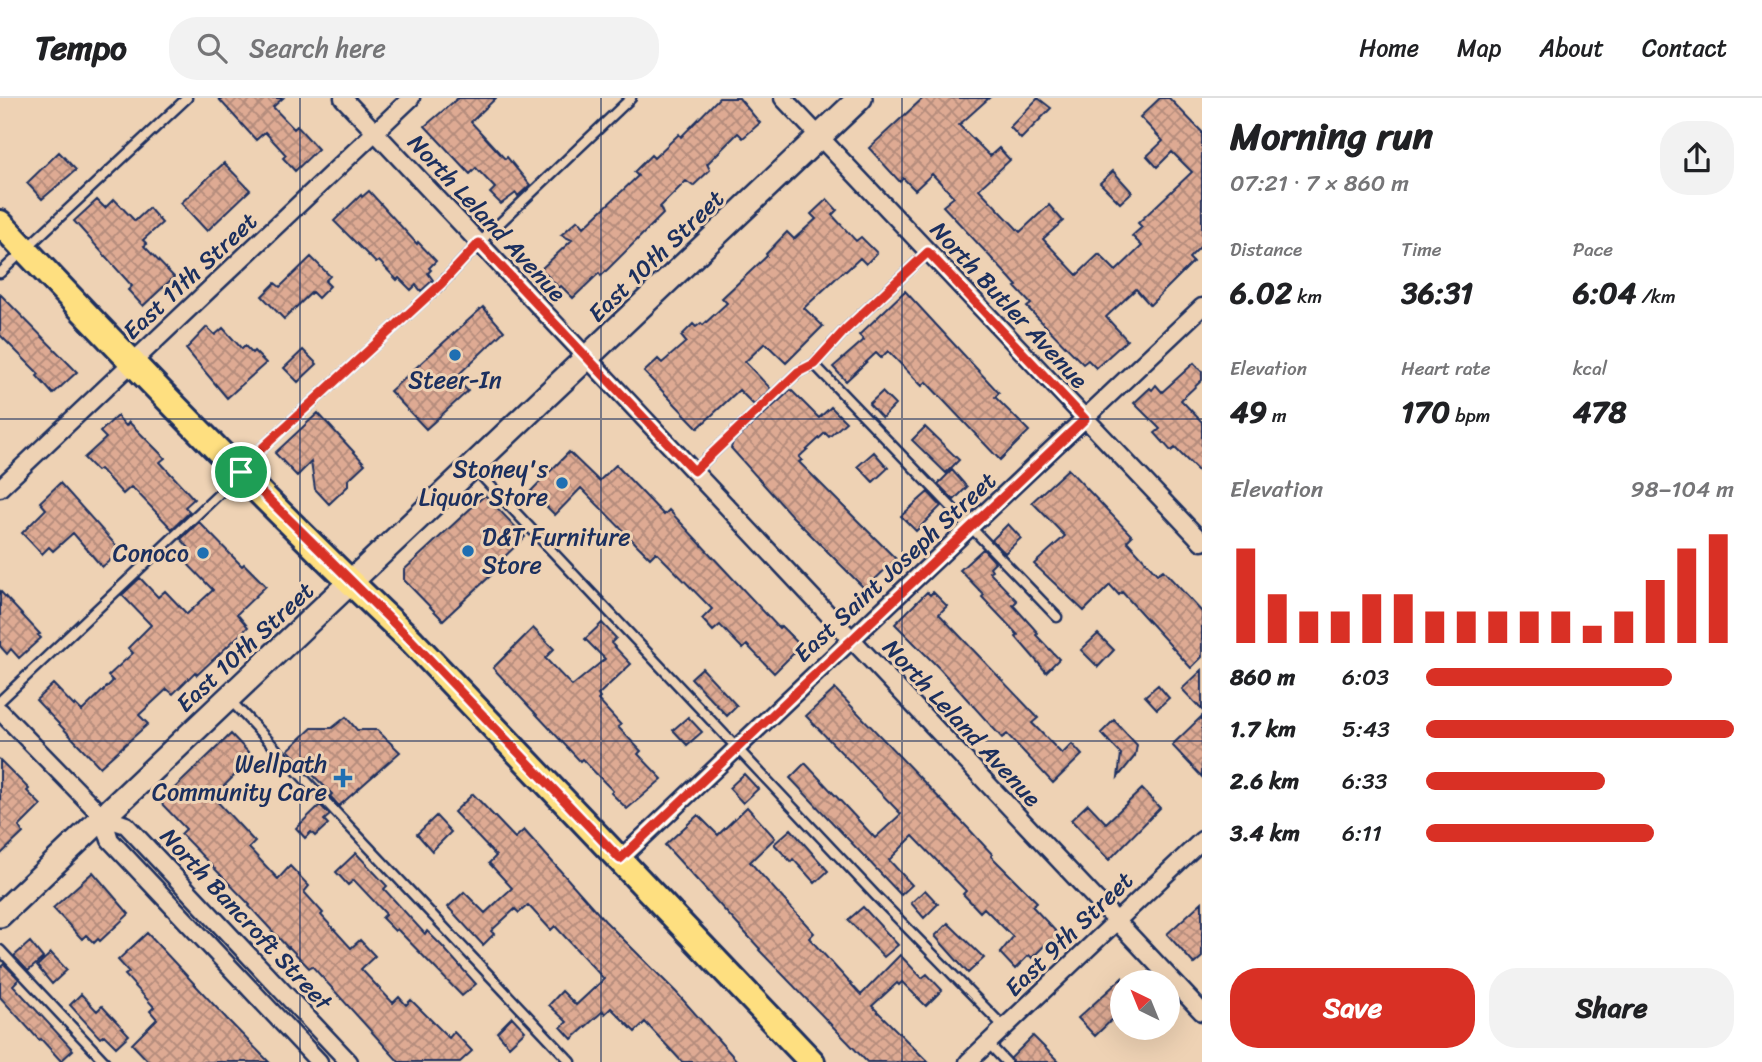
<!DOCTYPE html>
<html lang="en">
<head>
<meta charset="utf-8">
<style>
	:root { --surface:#fff; --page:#f2f2f2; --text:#202124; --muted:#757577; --line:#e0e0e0; --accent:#d93025 }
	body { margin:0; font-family:Sriracha,sans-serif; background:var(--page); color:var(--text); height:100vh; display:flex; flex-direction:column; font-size:26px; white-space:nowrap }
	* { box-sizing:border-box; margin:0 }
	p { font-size:23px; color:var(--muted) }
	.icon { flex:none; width:38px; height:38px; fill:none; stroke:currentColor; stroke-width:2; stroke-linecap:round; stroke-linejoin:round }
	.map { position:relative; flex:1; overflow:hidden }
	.drawer { display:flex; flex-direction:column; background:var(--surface); width:560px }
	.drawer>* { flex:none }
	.needle { width:46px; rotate:317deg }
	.fabs { position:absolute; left:1110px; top:872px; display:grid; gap:14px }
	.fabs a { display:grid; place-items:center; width:70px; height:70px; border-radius:50%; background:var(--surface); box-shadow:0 7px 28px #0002; font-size:35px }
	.pin { position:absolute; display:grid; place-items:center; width:60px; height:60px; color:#fff; margin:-30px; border:4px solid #fff; border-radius:50%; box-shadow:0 2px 7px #0007 }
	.round { display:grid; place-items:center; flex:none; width:74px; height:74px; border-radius:28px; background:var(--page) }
	.head { display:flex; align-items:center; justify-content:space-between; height:119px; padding:0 28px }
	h1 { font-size:38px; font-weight:800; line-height:52px }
	.metrics { display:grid; grid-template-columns:repeat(3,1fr); gap:10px; height:119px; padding:7px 28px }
	.metrics div { display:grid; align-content:center }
	.metrics b { font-size:30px; font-weight:800 }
	.metrics small { font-size:19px; font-weight:400 }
	.metrics p { font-size:19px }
	.chart { height:196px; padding:14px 28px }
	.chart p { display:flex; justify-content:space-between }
	.chart svg { width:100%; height:126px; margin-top:7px; stroke:var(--accent); stroke-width:6 }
	.action { display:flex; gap:14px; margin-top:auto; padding:14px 28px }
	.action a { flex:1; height:80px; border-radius:28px; background:var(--accent); color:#fff; font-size:28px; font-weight:800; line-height:80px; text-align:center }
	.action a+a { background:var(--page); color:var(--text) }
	ul { padding:0 28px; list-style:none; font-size:23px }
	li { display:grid; grid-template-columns:112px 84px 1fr; align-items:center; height:52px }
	li i { height:18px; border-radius:9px; background:var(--accent) }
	header { display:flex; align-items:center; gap:42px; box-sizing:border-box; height:98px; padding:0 35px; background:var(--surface); border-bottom:2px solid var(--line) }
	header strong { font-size:33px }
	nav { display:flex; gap:38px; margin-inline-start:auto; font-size:24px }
	.search { width:490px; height:63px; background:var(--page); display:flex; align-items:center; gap:18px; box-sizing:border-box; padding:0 24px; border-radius:28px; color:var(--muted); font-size:26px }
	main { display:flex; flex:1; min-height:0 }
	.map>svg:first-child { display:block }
	.building { fill:url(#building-cross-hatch); stroke:#1b2f5e; stroke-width:2 }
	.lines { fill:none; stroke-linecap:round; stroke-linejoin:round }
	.lane-casing { stroke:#1b2f5e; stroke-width:13 }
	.street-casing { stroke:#1b2f5e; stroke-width:21 }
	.secondary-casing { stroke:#1b2f5e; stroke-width:28 }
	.primary-casing { stroke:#1b2f5e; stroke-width:30 }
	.lane { stroke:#eed2b4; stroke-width:8 }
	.street { stroke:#eed2b4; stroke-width:16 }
	.secondary { stroke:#eed2b4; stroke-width:23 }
	.primary { stroke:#fedf80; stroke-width:24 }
	.route-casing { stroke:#fff; stroke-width:14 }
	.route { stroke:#d93025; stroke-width:9 }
	.grid { fill:none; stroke:#1b2f5e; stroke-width:2; stroke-opacity:0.55 }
	.poi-dot { fill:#1f6fb2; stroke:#eed2b4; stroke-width:2.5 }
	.labels { text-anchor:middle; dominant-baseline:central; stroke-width:6; stroke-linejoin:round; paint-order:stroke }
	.street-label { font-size:24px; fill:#1b2f5e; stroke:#eed2b4 }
	.poi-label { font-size:24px; fill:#1b2f5e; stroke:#eed2b4; text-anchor:end }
</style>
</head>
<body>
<header>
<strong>Tempo</strong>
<div class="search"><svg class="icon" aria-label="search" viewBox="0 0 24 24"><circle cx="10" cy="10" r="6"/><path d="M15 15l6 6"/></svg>Search here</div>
<nav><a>Home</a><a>Map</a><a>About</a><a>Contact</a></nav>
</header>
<main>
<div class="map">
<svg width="1202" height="964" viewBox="0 0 1202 964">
	<defs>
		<pattern id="building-cross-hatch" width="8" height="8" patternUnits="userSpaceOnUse" patternTransform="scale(1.75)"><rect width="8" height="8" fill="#deaa93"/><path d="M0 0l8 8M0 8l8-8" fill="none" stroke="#b38b7b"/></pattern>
	</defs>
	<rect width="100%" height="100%" fill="#eed2b4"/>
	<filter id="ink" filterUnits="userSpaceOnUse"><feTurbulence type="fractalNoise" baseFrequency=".0143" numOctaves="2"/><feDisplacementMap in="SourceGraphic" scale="14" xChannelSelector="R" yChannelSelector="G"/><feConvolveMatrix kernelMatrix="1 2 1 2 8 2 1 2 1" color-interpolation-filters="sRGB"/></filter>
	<g filter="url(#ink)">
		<path class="building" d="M218,0h65l-10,9 21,22 3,-3 21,23 -23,22 -12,-13 3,-3 -21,-23 -9,8z
			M458,0h38l-25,24 34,37 2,-2 23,28 -12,11 -2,-3 -15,11 -11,-11 5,-5 -19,-20 -6,6 -45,-48z
			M719,0h20l21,25 -17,15 -5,-5 -31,31 3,6 -17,16 -7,-5 -26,26 3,7 -62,62 -2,-3 -26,25 -12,-12 -2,2 -18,-19 31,-29 -11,-5 17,-15 6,7 54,-51 -4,-4 17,-17 3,3 25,-24 2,3z
			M923,0h66l-30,27 31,31 9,-8 11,12 -31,29 41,43 29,-27 14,16 -20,18 34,36 22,-21 17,17 26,-25 -10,-10 10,-9 -4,-4 54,-51 -20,-20 -15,15 -10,-11 16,-15 -23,-24 20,-19h9l33,34v113l-13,13 4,4 -43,43 -14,-16 -30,28 21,23 -31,28 -8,-8 -5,4 -56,-57 4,-3 -16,-17 2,-1 -9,-10 -65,-70 11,-9 -22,-23 -17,16 -12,-12 -3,4 -31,-34z
			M1038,0l13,10 -30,31 -11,-12z
			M59,54l17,18 -34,29 -15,-16z
			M224,65l26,27 -43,41 -26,-28z
			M1113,73l19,21 -12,11 -20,-20z
			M369,93l48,53 1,-2 18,19 -7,7 2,2 -3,3 5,7 -12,11 -5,-6 -5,5 -12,-12 -2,2 -18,-19 -3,2 -42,-42 27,-26 1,2z
			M114,101l21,22 14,-13 13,15 -19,17 4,4 -3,2 30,31 -31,29 -15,-16 4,-4 -58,-65 23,-21 8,8z
			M827,101l10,11 -5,5 24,26 5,-4 16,16 -11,11 -6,-6 -14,13 -1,-1 -41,38 19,18 -37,37 -21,-20 -20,19 26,27 -17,16 -15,-15 -41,38 -54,-56 14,-13 4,4 24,-21 -5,-6 12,-12 3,3 5,-4 2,2 24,-22 -5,-5 45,-42 -1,-2 21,-22 7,7 22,-20 -5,-5z
			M311,159l19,19 -5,5 5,5 -12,12 -6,-6 -28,27 -22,-23 13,-13 5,4z
			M905,193l94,102 -4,4 34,34 -29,29 -74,-78 -4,4 -34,-35 -7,7 -5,-5 -30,28 -13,-14 31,-27 -5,-5z
			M0,196l77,78 -24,22 -16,-18 2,-2 -39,-39z
			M483,209l21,24 -49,47 13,13 -42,38 -36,-38z
			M207,229l8,8 8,-7 19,21 3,-3 7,7 2,-2 12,12 -39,35 -41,-49z
			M303,252l14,14 -19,18 -14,-14z
			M1194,265l8,9v8l-21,20 21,22v53l-27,-27 -4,3 -16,-18 5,-4 -26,-26 16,-15 2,2 4,-5 6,7z
			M791,292l28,28 12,-11 15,15 -17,15 -4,-4 -26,24 3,3 -3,2 97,97 -31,30 -74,-74 -60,-67 2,-6z
			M882,294l13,13 -13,13 -13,-14z
			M318,315l47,51 -17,16v6l-19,18 -14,-15 -4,-27 -14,14 -22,-23z
			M117,318l9,10 3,-4 36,36 -5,4 34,37 -9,8 5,5 -18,17 -37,-39 -4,-3 -8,7 -23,-25 -3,2 -13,-13 22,-20 -6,-6z
			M925,329l34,33 -13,13 -34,-33z
			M569,354l30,29 17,-16 48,50 5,-5 110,118 2,-2 20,20 -27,27 -27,-28 -4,4 -23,-24 -7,6 -11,-12 10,-10 -56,-57 -6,6 -69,-70 -26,27 -24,-24z
			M874,354l14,16 -15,14 -15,-16z
			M1068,371l64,67 -5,5 30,33 6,-4 39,42v45l-11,11 -69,-76 -3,3 -9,-10 -26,26 -50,-47 31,-28 -33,-34z
			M952,372l15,17 -13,13 -16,-16z
			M60,385l61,68 -19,16 -29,-34 -20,18 -4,-4 -7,7 -20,-21 24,-24 -6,-7z
			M928,394l13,14 -25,25 -15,-15z
			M485,397l40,42 -28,27 3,3 -57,53 -39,-40v-10z
			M199,424l43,44 2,-2 22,22 -29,28 11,13 -51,48 -2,-3 -22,22 -6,-5 -28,26 9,9 -48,43 -64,-67 17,-16 21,22 1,-2 7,7 31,-30 -5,-5 25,-23 -5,-5 23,-23 -29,-30 18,-17 18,19 7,-6 22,23 26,-24 -32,-33 8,-9 -8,-9z
			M1008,426l13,14 -16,15 -13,-13z
			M983,451l12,13 -5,5 2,3 -3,2 28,29 -4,4 25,28 -2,2 23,24 -13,13 -30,-35 2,-2 -36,-38 2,-2 -24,-25z
			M0,493l40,43 -2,1 3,3 -22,20 -8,-9 -4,5 -7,-8z
			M927,494l3,3 3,-3 14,14 -8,8 99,104 -6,5 30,31 10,-10 10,11 -29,28 -46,-49 -5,4 -63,-70 -44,-44z
			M602,525l14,15 -5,5 20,21 -33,31 2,3 -2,2 23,25 -3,2 23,24 -3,3 24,25 -35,30 -16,-16 2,-2 -31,-32 -2,2 -87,-93 40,-40 21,21 -9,9 27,28 33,-27 -20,-20z
			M1098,536l16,16 -16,17 -17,-17z
			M702,570l35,38 -10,10 -36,-38z
			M1202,572v40l-20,-21z
			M1158,587l11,13 -12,11 -12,-13z
			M835,591l133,139 24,26 -1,2 46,46 -5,4 29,31 -13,12 -4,-3 -12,12 -3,-3 -14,14 -15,-16 13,-16 -29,-29 -4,4 -17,-18 3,-3 -53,-55 -24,24 23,25 -11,10 -111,-117 15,-15 70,75 26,-24 -95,-98z
			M1202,618v61l-30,-32z
			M346,619l11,13h20l23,22 -61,54 -9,-10 2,-2 -44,-44 24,-22h20z
			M688,619l14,15 -15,13 -14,-15z
			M1114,622l23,25 -2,11 -17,21 3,-23 -20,-21z
			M231,636l22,23 -40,40 42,45 -6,6 29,31 12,-13 19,20 -5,6 19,21 -2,2 30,33 9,-8 15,16 -14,13 32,34 6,-6 7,8 5,-5 38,38 5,-6 18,19 -12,11h-61l-87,-96 -3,2 -20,-21 -1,1 -39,-42 1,-1 -69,-71 5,-5 -26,-27z
			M0,662l29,29 -2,2 14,14 -22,22 4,6 -23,22z
			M744,676l14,15 -15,14 -14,-15z
			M1142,691l18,19 -51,52 -38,-40 17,-16 18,19z
			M473,696l42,44 9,-8 81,91 71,71 62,70h-56l-37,-40 -10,10 -24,-24 -6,6 -2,-3 -31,28 -11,-12 6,-5 -18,-17 13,-14 14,14 28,-26 -49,-53 -4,4 -23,-25 -9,8 -4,-4 -24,22 3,3 -11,11 -35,-38 16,-15 21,21 27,-25 -23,-25 7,-7 -42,-44z
			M320,707l10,10 -6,5 4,4 -13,12 -4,-4 -6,6 -9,-10z
			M747,709l28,31 -25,24 64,71 -5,5 52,57 39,-40 22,23 5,-4 15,16 -16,16 -24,-24 -3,3 -2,-2 -25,23 56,56h-61l-108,-112 1,-1 -95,-104 33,-30 20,20z
			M436,718l15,16 -19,19 -15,-17z
			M791,731l37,42 -13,12 -22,-24 -2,3 -17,-18z
			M356,755l31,33 -3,3 41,45 2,-3 15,15 34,38 -14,12 -65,-67 -2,2 -13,-13 4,-4 -32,-34 -6,5 -12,-13z
			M93,774l36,42 -29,27 -2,-2 -4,4 -8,-8 -4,4 -29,-31z
			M925,792l13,14 -14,14 -13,-15z
			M1202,804v55l-8,7 -27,-30z
			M863,809l35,38 -14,12 -36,-37z
			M948,825l36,35 -16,15 -33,-37z
			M147,835l80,86 42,43h-120l-17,-18 25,-25 -7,-8 4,-4 -29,-32 4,-3 -11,-12z
			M30,844l13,16 -15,13 -14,-15z
			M51,855l16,17 -15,14 -15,-18z
			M4,866l15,15 -6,6 60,65 -12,11 -20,-22 -2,1 -39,-43v-29z
			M1122,880v32l-27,26 -17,-18z
			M81,896l16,17 5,-5 27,29 -13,12 -12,-12 -4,3 -30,-33z
			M512,919l13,14 -16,15 -12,-14z
			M1033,938l26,26h-47l-1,-4z"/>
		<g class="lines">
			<defs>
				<path id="lane" d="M0,175l187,-175
					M814,266l243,253
					M473,369l403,429 128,131
					M694,373l104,-99 16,-8 31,-34 83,-78
					M0,603l241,-228 18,-22 182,-167 38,-41 152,-145
					M231,603l340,361
					M0,852l105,112
					M988,945l18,19"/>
				<path id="street" d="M343,0l859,914
					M783,0l419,444
					M0,390l411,-390
					M0,613l103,106 23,8 223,237
					M103,719l7,23 209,222
					M620,761l582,-552
					M968,964l234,-222"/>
				<path id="secondary" d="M0,817l860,-817"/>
				<path id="primary" d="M0,125c134,143 270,284 412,418l400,421"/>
			</defs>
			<use href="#lane" class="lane-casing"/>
			<use href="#street" class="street-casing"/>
			<use href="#secondary" class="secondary-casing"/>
			<use href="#primary" class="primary-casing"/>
			<use href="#lane" class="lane"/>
			<use href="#street" class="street"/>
			<use href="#secondary" class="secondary"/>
			<use href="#primary" class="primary"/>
		</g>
	</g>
	<g class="lines" filter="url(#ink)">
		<defs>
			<path id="route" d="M479,145l215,228 104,-99 16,-8 31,-34 83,-78 157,167 -465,440 -208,-218 -171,-169 18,-21 182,-167z"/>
		</defs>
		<use href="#route" class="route-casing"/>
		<use href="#route" class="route"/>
	</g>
	<path class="grid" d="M300,0v964M601,0v964M902,0v964M0,321h1202M0,643h1202"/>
	<g class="poi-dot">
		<circle cx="455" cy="257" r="7"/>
		<circle cx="562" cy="385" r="7"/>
		<circle cx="468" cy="453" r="7"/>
		<circle cx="203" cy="455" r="7"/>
		<path d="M339.5 669.5h7v7h7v7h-7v7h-7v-7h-7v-7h7z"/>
	</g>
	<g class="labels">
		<g class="street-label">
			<text transform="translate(487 120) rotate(47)">North Leland Avenue</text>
			<text transform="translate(656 158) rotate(-44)">East 10th Street</text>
			<text transform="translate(190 178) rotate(-43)">East 11th Street</text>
			<text transform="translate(1009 207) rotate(47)">North Butler Avenue</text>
			<text transform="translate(895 469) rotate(-43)">East Saint Joseph Street</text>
			<text transform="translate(245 549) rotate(-43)">East 10th Street</text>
			<text transform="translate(962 625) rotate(47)">North Leland Avenue</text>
			<text transform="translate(246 821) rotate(47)">North Bancroft Street</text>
			<text transform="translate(1069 836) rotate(-44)">East 9th Street</text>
		</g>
		<g class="poi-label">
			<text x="455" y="282" text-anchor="middle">Steer-In</text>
			<text x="548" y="371">Stoney's<tspan x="548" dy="28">Liquor Store</tspan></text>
			<text x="482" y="439" text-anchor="start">D&amp;T Furniture<tspan x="482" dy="28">Store</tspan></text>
			<text x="189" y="455">Conoco</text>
			<text x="327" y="666">Wellpath<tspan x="327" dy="28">Community Care</tspan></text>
		</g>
	</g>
</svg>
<div class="fabs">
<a><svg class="needle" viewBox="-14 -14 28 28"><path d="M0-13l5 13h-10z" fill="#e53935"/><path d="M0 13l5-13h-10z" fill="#757577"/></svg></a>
</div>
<div class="pin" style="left:241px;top:374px;background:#1e9e55"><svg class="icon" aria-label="arrive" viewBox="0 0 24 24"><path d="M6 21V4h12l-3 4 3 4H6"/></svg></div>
</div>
<section class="drawer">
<div class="head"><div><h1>Morning run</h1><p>07:21 · 7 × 860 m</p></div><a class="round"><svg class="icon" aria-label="share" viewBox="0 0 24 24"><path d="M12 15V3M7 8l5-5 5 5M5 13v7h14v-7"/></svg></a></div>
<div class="metrics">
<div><p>Distance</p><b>6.02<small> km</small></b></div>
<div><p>Time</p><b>36:31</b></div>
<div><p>Pace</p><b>6:04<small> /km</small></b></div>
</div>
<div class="metrics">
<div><p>Elevation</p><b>49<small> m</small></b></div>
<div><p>Heart rate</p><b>170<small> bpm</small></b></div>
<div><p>kcal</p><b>478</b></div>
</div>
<div class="chart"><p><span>Elevation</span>98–104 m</p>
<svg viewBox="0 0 160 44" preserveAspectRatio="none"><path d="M5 44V11M15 44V27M25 44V33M35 44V33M45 44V27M55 44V27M65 44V33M75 44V33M85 44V33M95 44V33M105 44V33M115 44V38M125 44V33M135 44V22M145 44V11M155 44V6"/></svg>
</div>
<ul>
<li><b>860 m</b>6:03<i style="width:80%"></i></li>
<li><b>1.7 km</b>5:43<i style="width:100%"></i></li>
<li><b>2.6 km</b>6:33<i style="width:58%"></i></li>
<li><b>3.4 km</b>6:11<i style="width:74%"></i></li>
</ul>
<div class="action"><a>Save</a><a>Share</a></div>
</section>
</main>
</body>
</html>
